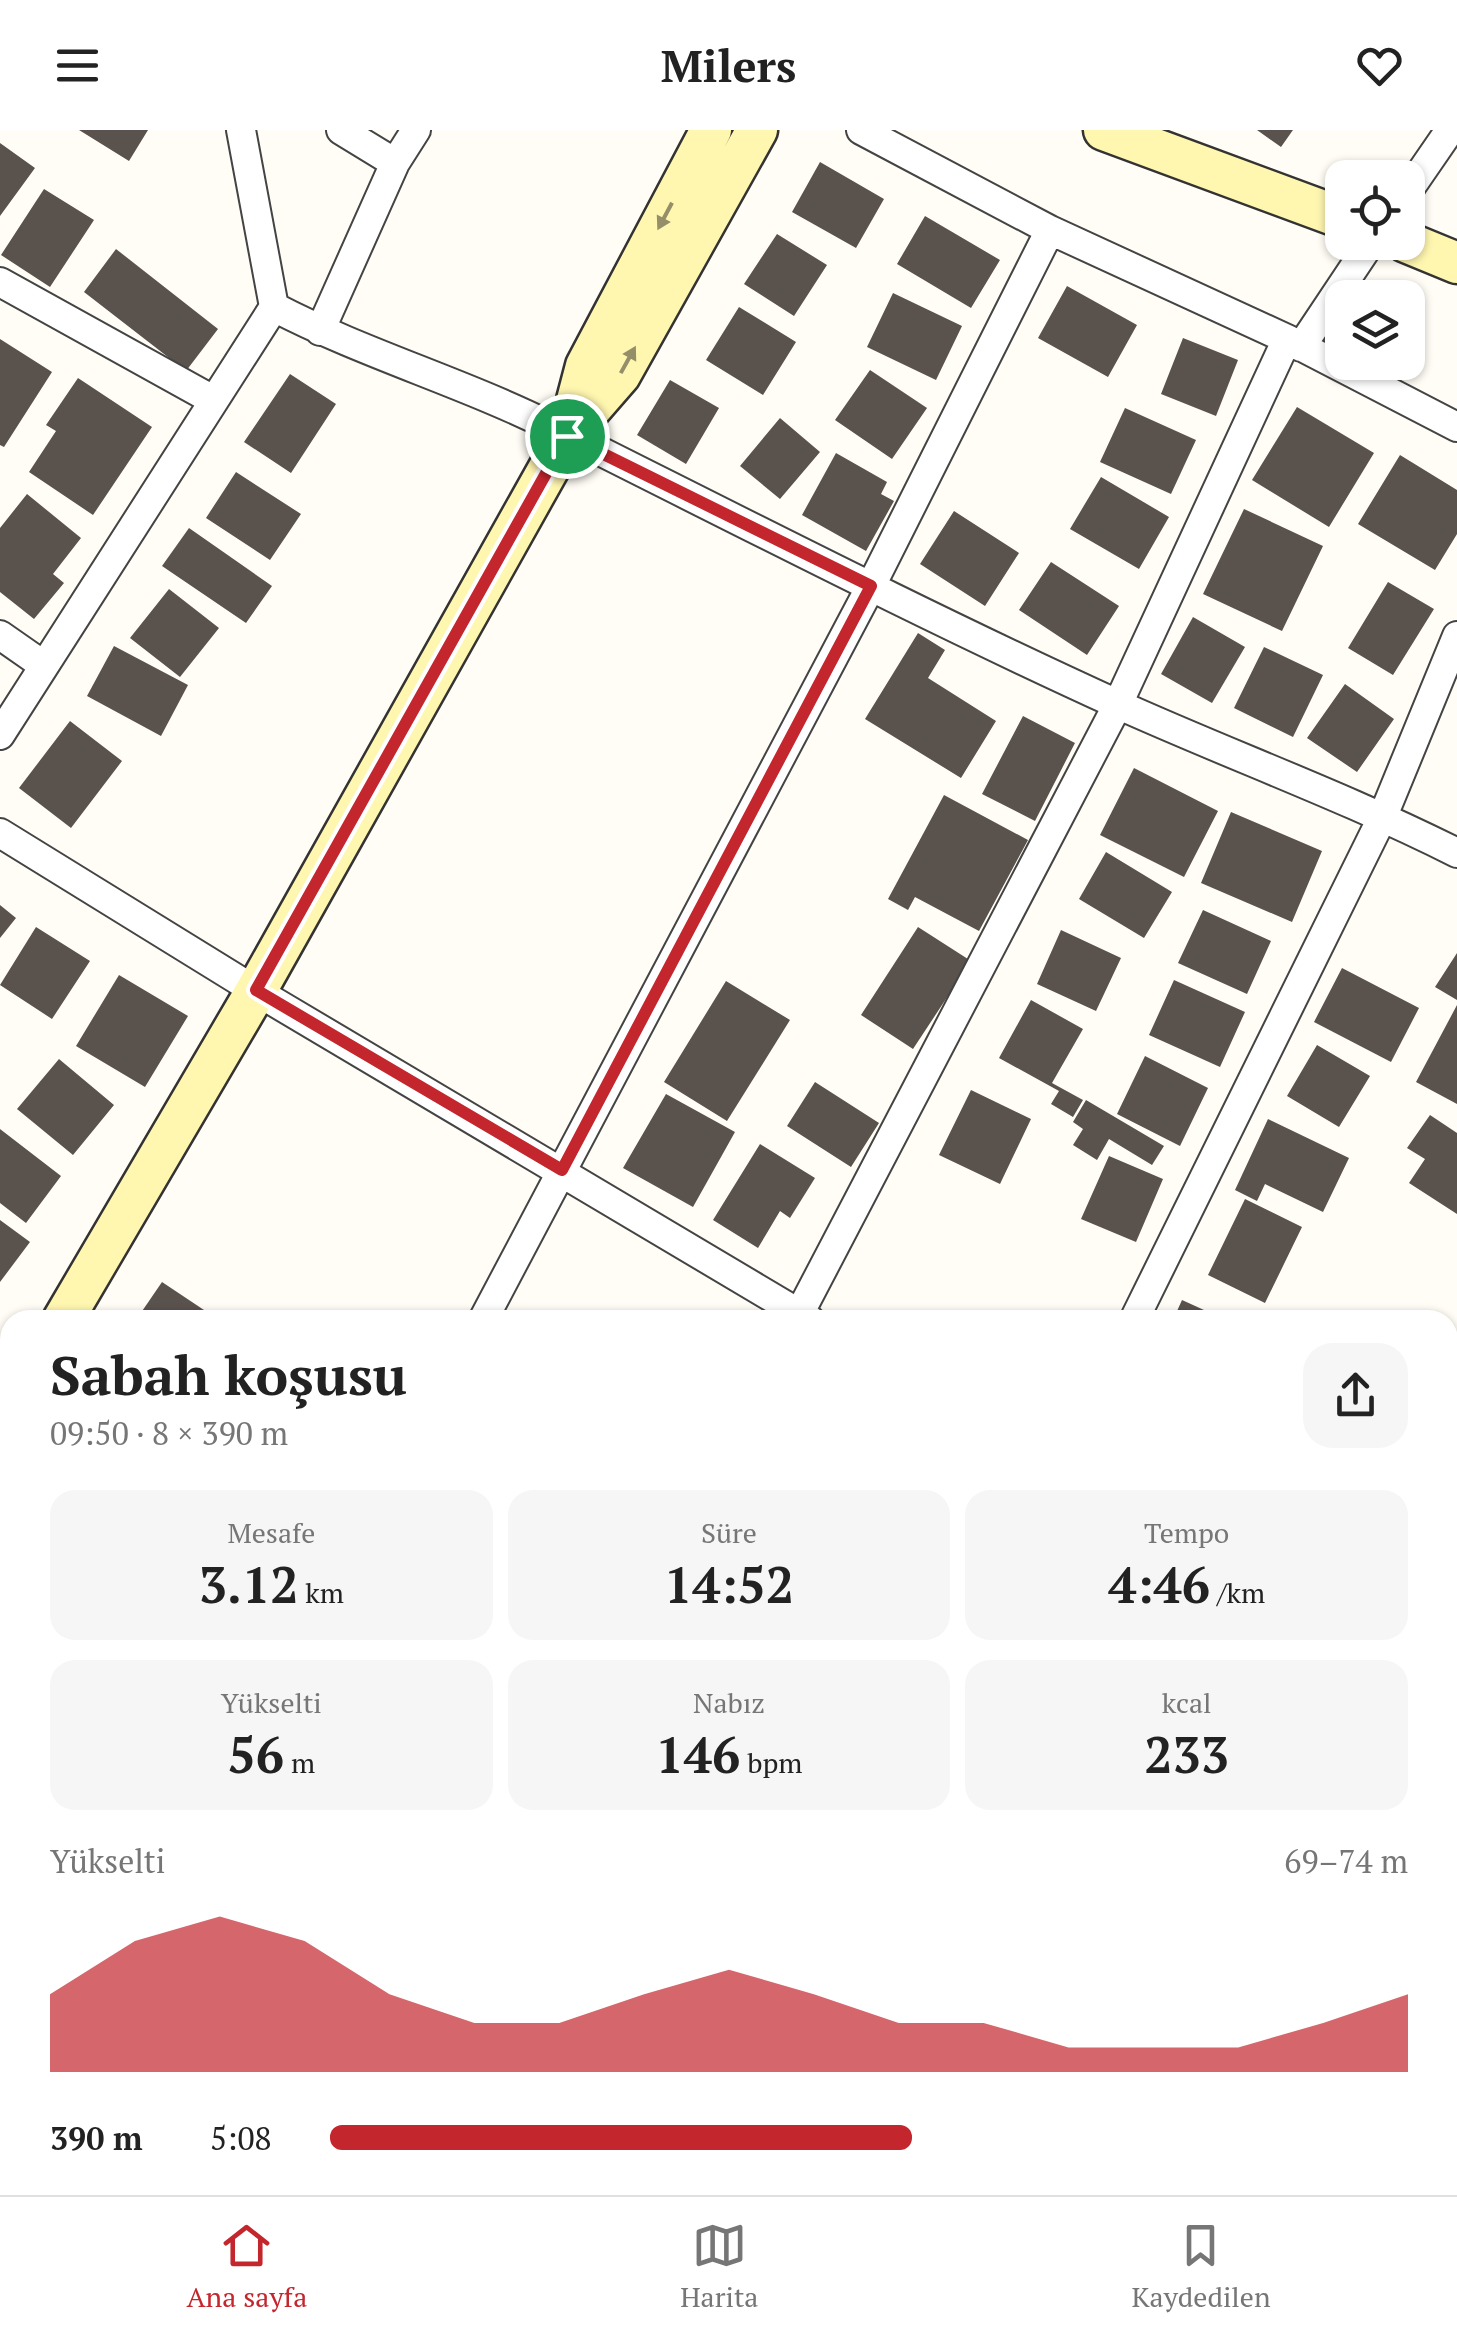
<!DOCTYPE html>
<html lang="tr">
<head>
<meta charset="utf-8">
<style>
	:root { --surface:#fff; --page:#f6f6f6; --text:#222; --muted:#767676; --line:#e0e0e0; --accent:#c4262e }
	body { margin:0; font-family:"PT Serif",serif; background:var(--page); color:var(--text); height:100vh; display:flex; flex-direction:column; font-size:38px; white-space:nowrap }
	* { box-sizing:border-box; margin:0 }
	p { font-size:32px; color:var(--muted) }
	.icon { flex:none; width:55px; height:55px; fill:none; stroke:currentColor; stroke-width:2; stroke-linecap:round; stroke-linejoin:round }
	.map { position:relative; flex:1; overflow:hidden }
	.side { position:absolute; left:0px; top:1180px; width:1458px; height:885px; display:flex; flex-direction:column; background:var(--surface); border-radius:30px 30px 0 0; box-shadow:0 2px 8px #0004 }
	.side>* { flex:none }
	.controls { position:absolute; left:1325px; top:30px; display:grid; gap:20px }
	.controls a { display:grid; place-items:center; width:100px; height:100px; border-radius:20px; background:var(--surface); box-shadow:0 2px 8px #0004; font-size:50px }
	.pin { position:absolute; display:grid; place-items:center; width:85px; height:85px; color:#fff; margin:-42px; border:5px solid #fff; border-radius:50%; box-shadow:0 2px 10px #0007 }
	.round { display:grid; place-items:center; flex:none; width:105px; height:105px; border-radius:30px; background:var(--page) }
	.headline { display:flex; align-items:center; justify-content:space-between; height:170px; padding:0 50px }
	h1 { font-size:55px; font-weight:700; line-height:75px }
	.figures { display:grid; grid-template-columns:repeat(3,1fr); gap:15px; height:170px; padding:10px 50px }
	.figures div { display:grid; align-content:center; border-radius:25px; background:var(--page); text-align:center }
	.figures b { font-size:50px; font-weight:700 }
	.figures small { font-size:28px; font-weight:400 }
	.figures p { font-size:28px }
	.chart { height:280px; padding:20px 50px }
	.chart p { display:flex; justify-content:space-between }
	.chart svg { width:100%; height:180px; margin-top:10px; fill:var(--accent); opacity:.7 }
	ul { padding:0 50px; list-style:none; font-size:32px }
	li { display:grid; grid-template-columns:160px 120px 1fr; align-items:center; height:75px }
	li i { height:25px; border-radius:12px; background:var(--accent) }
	header { display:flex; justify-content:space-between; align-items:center; height:130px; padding:0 50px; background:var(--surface); font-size:45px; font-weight:700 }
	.menu { display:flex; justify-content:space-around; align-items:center; height:140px; border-top:2px solid var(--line); background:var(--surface); font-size:28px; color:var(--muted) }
	.menu a { display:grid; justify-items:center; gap:5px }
	.menu .selected { color:var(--accent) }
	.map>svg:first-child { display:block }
	.building { fill:#5a524d }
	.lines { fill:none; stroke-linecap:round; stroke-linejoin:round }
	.street-casing { stroke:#444; stroke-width:32 }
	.secondary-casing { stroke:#333; stroke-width:45 }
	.street { stroke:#fff; stroke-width:28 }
	.secondary { stroke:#fff6b0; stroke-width:40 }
	.oneway { fill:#948f68 }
	.route-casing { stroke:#fff; stroke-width:20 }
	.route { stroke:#c4262e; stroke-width:12 }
</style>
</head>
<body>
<header><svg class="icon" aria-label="menu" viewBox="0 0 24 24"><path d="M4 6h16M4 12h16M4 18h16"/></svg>Milers<svg class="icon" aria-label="heart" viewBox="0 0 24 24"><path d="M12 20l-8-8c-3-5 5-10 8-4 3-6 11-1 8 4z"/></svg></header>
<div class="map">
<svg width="1457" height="2065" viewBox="0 0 1457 2065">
	<rect width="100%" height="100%" fill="#fffdf5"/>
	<path class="building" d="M79,0h69l-19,31z
		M1257,0h36l-12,17z
		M0,13l35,25 -35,48z
		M820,32l64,37 -28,49 -64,-36z
		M44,59l50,31 -44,67 -49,-32z
		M925,86l75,44 -29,48 -74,-44z
		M777,104l50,31 -33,51 -50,-32z
		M116,119l102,80 -32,42 -102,-79z
		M1067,156l70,39 -29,52 -70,-39z
		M893,163l69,33 -26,54 -69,-33z
		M739,177l57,35 -33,53 -57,-35z
		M1183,208l55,22 -22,56 -55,-22z
		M0,209l52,33 -48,75 -4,-2z
		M870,240l57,38 -35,51 -57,-39z
		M290,244l46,30 -45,69 -47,-31z
		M78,248l74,49 -59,88 -64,-43 27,-41 -10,-6z
		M670,250l49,28 -33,56 -49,-29z
		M1297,277l77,46 -45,74 -77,-47z
		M1125,278l71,32 -25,54 -71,-32z
		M780,288l40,34 -40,47 -40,-33z
		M836,323l51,29 -6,12 13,7 -28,50 -64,-36z
		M1400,325l57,35v44l-22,36 -77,-46z
		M236,342l65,42 -31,46 -64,-42z
		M1101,347l68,40 -30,52 -69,-40z
		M27,364l54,44 -28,36 11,9 -30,36 -34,-27v-64z
		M1244,379l79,37 -41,85 -79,-37z
		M954,381l65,42 -34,53 -65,-42z
		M189,398l83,58 -26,37 -84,-57z
		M1051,432l68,44 -32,49 -68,-45z
		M1388,452l46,27 -41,66 -45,-27z
		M169,459l50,39 -39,49 -50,-39z
		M1193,487l52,30 -33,56 -51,-29z
		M918,503l27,17 -17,28 68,43 -35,57 -96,-59z
		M114,516l74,39 -27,51 -74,-40z
		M1264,517l59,28 -30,62 -59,-29z
		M1345,554l49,35 -37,53 -50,-34z
		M1023,586l52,27 -40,78 -53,-27z
		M70,591l52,40 -51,67 -52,-40z
		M1134,638l84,43 -34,66 -84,-42z
		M944,665l84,45 -49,91 -64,-34 -7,13 -20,-11z
		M1231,682l91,39 -30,71 -91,-39z
		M1106,722l66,40 -28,46 -65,-39z
		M0,775l16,13 -16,20z
		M1203,780l68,31 -24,53 -69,-31z
		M36,797l54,34 -38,58 -52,-34z
		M918,797l53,34 -58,88 -52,-34z
		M1061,800l60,28 -25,53 -59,-27z
		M1457,823v47l-22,-13z
		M1342,838l77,40 -28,54 -77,-40z
		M119,845l69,41 -43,71 -69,-41z
		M1174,850l71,32 -25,55 -71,-32z
		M726,851l64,39 -63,101 -63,-39z
		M1031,870l52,29 -31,54 31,17 -10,17 -22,-13 8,-13 -60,-33z
		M1457,875v99l-41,-22z
		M1317,915l53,31 -31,51 -52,-31z
		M1145,926l63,32 -28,58 -63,-32z
		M59,929l55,46 -41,50 -56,-46z
		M815,952l64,41 -28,44 -64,-41z
		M971,960l60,29 -31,65 -61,-29z
		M666,964l69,38 -42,75 -70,-39z
		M1086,970l78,46 -12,19 -43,-26 -12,21 -24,-15 10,-16 -10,-7z
		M1430,985l27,18v81l-48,-31 16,-24 -18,-11z
		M1268,989l81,39 -26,54 -58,-28 -8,17 -22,-11z
		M0,999l61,47 -35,47 -26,-20z
		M760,1014l55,34 -25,40 -10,-7 -22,37 -45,-28z
		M1109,1026l54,23 -27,63 -55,-23z
		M1245,1069l57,28 -37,76 -57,-28z
		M0,1090l30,22 -30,40z
		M162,1152l57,38h-83z
		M1182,1170l44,20h-53z
		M0,1497l10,6v70l-10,-6z
		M0,1594l10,7v48l-10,15z"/>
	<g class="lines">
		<defs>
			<path id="street" d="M341,0l54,33
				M861,0l189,100 237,109 170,88
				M1408,61l42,-61
				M0,152l213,118
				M274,177c90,47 188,75 278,120 188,94 374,190 565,277 113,51 229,93 340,149
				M320,201l75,-168 21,-33
				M1301,217l70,-105
				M0,505l43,30
				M0,605l274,-428 -33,-177
				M0,703l256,158 554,329
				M483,1190l388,-734 179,-356
				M796,1190l322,-616 169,-365
				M1134,1190l249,-504 74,-180
				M1448,1244l9,-18
				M0,1341l10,5
				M1448,1569l9,5
				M1448,1634l9,-19
				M1110,2055l19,10
				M225,2065l5,-10
				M334,2065l5,-10
				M636,2065l6,-10
				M930,2065l5,-10
				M1230,2065l5,-10"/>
			<path id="secondary" d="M1104,0l238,88
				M1406,112l51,21
				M570,297l16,-61 125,-236
				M63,1190l193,-329 311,-555 53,-61 137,-245
				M0,1298l10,-18
				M0,1825l10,8
				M261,2055l12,10"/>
		</defs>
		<use href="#street" class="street-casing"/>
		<use href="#secondary" class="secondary-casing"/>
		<use href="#street" class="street"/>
		<use href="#secondary" class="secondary"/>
	</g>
	<defs><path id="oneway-solid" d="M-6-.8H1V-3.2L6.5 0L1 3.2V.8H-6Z" transform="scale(2.5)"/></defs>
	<g class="oneway">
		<use href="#oneway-solid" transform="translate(665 86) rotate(118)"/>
		<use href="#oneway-solid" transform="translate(628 230) rotate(-61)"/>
	</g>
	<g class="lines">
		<defs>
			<path id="route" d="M567,306l304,150 -309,584 -306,-180z"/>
		</defs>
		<use href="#route" class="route-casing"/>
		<use href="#route" class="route"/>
	</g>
</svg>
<div class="controls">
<a><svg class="icon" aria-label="locate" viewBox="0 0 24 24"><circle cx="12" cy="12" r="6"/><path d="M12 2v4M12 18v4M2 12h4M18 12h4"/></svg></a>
<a><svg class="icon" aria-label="layers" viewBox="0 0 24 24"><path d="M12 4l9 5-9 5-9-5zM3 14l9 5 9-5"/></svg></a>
</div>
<div class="pin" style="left:567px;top:306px;background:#1e9e55"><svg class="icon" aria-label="arrive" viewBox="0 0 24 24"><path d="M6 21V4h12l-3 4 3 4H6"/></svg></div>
<section class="side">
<div class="headline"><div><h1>Sabah koşusu</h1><p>09:50 · 8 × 390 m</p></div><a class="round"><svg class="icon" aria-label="share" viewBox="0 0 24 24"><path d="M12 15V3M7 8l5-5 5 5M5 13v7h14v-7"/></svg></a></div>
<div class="figures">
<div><p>Mesafe</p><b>3.12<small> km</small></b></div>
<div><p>Süre</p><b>14:52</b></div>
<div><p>Tempo</p><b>4:46<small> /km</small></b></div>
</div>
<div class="figures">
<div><p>Yükselti</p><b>56<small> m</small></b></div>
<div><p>Nabız</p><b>146<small> bpm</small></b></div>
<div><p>kcal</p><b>233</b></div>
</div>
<div class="chart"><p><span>Yükselti</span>69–74 m</p>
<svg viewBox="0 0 160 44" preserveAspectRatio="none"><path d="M0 44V25L10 12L20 6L30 12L40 25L50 32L60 32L70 25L80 19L90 25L100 32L110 32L120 38L130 38L140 38L150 32L160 25V44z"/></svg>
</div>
<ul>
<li><b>390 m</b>5:08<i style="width:54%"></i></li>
</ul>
</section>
</div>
<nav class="menu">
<a class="selected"><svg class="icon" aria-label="home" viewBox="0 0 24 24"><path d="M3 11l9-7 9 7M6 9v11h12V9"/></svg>Ana sayfa</a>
<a><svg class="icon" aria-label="map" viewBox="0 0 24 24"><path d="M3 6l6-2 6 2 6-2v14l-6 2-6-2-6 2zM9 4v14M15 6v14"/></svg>Harita</a>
<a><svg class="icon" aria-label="saved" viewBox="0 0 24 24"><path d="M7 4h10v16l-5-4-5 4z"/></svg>Kaydedilen</a>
</nav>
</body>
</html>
